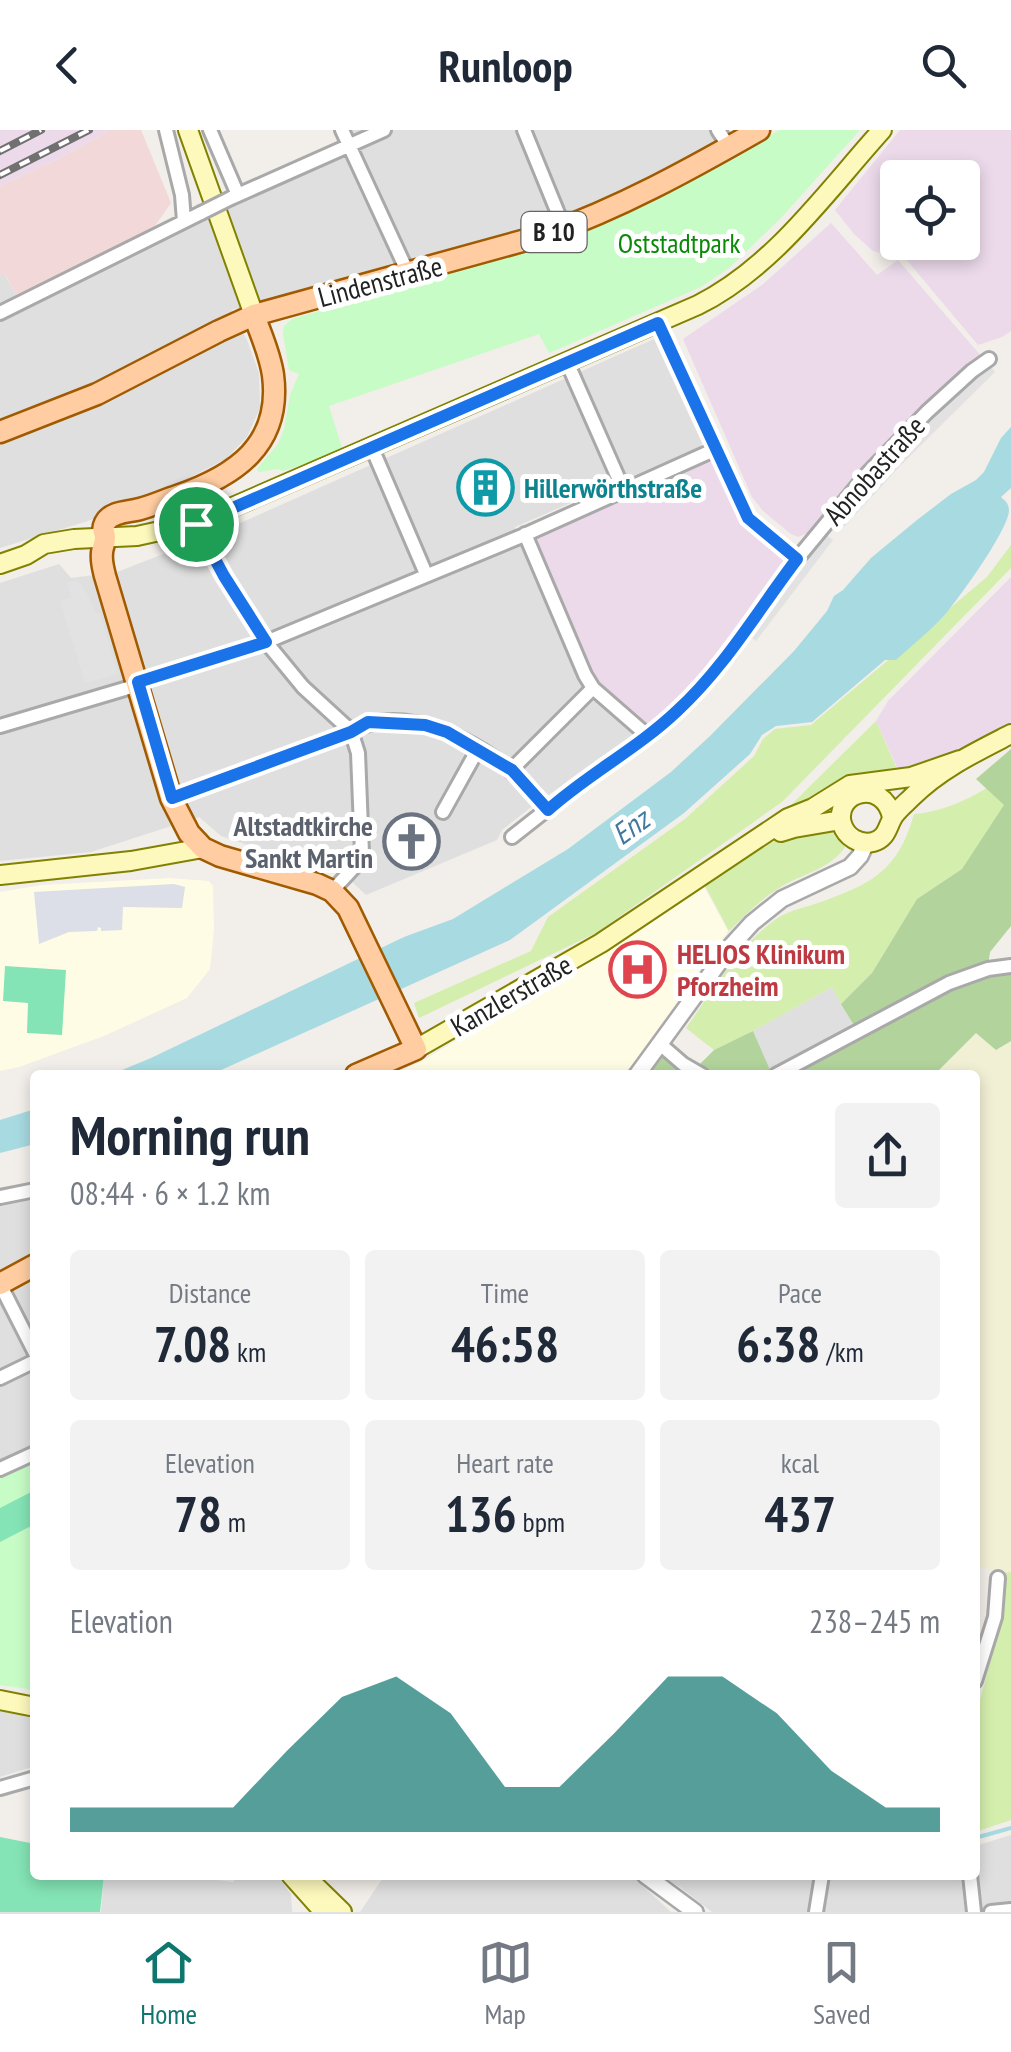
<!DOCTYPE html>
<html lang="en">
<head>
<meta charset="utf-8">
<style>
	:root { --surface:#fff; --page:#f2f2f3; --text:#1f2937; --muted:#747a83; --line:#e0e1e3; --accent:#0f766e }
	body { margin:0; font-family:"PT Sans Narrow",sans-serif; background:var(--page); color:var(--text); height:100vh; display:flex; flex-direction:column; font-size:38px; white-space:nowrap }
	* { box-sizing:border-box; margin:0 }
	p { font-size:32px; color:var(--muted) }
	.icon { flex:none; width:55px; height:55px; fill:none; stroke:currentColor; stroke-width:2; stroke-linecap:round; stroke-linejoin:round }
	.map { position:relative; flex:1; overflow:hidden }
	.details { position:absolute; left:30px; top:940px; width:950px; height:810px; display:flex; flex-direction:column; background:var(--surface); border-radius:10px; box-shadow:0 5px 15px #0003 }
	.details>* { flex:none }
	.fabs { position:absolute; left:880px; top:30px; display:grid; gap:20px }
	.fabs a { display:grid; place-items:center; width:100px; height:100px; border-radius:10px; background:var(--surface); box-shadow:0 5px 15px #0003; font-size:50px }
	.pin { position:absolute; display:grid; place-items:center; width:85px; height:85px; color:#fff; margin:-42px; border:5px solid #fff; border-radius:50%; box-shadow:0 2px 10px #0007 }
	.round { display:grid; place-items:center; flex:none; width:105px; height:105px; border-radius:10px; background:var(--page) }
	.overview { display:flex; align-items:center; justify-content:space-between; height:170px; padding:0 40px }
	h1 { font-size:55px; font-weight:800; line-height:75px }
	.metrics { display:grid; grid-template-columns:repeat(3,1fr); gap:15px; height:170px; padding:10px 40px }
	.metrics div { display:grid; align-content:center; border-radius:10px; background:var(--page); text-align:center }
	.metrics b { font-size:50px; font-weight:800 }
	.metrics small { font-size:28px; font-weight:400 }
	.metrics p { font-size:28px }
	.chart { height:280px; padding:20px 40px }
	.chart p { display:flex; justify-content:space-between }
	.chart svg { width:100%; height:180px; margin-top:10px; fill:var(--accent); opacity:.7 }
	header { display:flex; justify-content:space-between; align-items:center; height:130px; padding:0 40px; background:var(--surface); font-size:45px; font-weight:800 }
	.menu { display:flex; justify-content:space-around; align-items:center; height:140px; border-top:2px solid var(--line); background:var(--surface); font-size:28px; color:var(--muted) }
	.menu a { display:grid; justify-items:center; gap:5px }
	.menu .on { color:var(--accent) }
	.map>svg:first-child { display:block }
	.residential { fill:#e0dfdf }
	.commercial { fill:#f3d8d9 }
	.industrial { fill:#ecdaea; fill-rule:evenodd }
	.education { fill:#fffce5 }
	.farmland { fill:#f1f0d4 }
	.grass { fill:#d4eead }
	.forest { fill:#b2d39b }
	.park { fill:#c7fcc6 }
	.pitch { fill:#84e4b5 }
	.parking { fill:#e2e2e2 }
	.plaza { fill:#dcdee8 }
	.water { fill:#a7dae1 }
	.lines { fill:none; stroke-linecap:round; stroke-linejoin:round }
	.stream { stroke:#a7dae1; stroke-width:4 }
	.minor-casing { stroke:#a9a9a9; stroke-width:18 }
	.tertiary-casing { stroke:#a9a9a9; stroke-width:20 }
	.secondary-casing { stroke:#818200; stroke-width:22 }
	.primary-casing { stroke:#a05a00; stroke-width:25 }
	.minor { stroke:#fff; stroke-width:12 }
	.tertiary { stroke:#fff; stroke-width:15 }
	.secondary { stroke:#fdf9bc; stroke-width:18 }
	.primary { stroke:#ffcda1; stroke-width:20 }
	.rail-casing { stroke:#707070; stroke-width:8 }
	.rail { stroke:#fff; stroke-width:4; stroke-dasharray:11; stroke-linecap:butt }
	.minor-bridge-casing { stroke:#a9a9a9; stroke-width:18; stroke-linecap:butt }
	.minor-bridge { stroke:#fff; stroke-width:12 }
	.route-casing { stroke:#fff; stroke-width:20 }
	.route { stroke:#1a73e8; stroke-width:12 }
	.labels { text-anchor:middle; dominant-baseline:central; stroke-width:10; stroke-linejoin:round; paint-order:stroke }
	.shield { fill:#fff; stroke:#646464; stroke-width:2.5 }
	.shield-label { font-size:25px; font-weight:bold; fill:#222 }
	.park-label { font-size:28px; fill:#098a06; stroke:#fff }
	.street-label { font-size:28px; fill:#222; stroke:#fff }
	.culture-label { font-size:28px; font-weight:bold; fill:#0d838f; stroke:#fff; text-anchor:start }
	.worship-label { font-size:28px; font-weight:bold; fill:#5b616d; stroke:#fff; text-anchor:end }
	.health-label { font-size:28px; font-weight:bold; fill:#be3a42; stroke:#fff; text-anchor:start }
	.water-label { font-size:30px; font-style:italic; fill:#40799f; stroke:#fff }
</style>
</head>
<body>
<header><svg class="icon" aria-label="back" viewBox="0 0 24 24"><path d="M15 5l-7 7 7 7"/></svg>Runloop<svg class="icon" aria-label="search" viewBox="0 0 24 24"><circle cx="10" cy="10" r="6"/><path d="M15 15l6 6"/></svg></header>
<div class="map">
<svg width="1011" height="1782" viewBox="0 0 1011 1782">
	<rect width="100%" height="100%" fill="#f2eee9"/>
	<path class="residential" d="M349,0h365l4,11 -81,43 -83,35 -164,49 -159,42 16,30 12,33 1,35 -13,29 -21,22 -41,21 -81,36 -104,32v-273l4,-2 19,35 207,-103 126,-55z
		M654,209l48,104 -2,4 -185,80 71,163 50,45 -2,2 -99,67 -33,26 -5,10 -131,55 -35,-33 -52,-6 -58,-20 -22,-19 -108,35 -91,9v-278l59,-19 12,14 46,-6 103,-40z
		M832,857l24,43 -85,42 -18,-41z
		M35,1063v257l-35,15v-265z
		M0,1577l35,7v52l-35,11z
		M1011,1705v77h-299l-32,-25 -21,-12h316v-29z
		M104,1745h70l59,7 6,-7h32l8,3 12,16 1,18h-191z
		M385,1745h246l40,37h-311z"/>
	<path class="commercial" d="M110,0h31l30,73 -19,27 -136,65 -11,-21 -5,1v-89l60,-28z"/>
	<path class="industrial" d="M0,0h110l-50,28 -60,28z
		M900,0h111v201l-9,6 -24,8 -78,-93 -16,2 -11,-3 -19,-17 -19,-24zM898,48h64v64h-64z
		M831,93l46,52 21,-15 84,97 -143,140 -31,36 -10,4 -7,-3 -28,-23 -11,-14 -69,-158 79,-54z
		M711,324l25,50 19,27 34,31 -98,132 -43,37 -46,-40 -15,-17 -59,-136z
		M1011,447v150l-44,23 -66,26 -25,-55 12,-20z"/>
	<path class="education" d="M169,748l40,3 4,5 1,44 -4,39 -23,29 -83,38 -85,31 -19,4v-179l42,-7z
		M702,753l26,48 -98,137 -10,7h-228l30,-14 184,-111z"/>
	<path class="farmland" d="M977,902l19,18 15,-9v531l-8,1 -28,-8v-490h-41z"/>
	<path class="grass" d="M1011,415v23l-229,234 -186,131 -177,85 -5,-15 117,-52 17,-34 137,-98 69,-63 9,-17 12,-10 36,-4 176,-148z
		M876,591l21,48c-13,5 -26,1 -40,4 -18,4 -46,24 -64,34l-1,-3z
		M987,658l18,17 -43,64 -45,30 -45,74 -31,31 -9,-17 -79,44 -39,19 -28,-22c28,-39 54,-86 95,-112 11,-6 25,-9 37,-13 54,-19 80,-32 96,-89 27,-2 49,-12 73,-26z
		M820,700l22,5 3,12c-14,21 -39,26 -61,38 -21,12 -38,29 -55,46l-27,-51c38,-22 73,-46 118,-50z
		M1011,1442v248l-36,12v-114l18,-66 10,-79z"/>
	<path class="forest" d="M1011,619v177l-21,26 -2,13 23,6v70l-15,9 -20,-17 -42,42h-285l13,-19 27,19 25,-25 39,-19 18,41 85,-43 -15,-25 31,-31 45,-74 45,-30 42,-64 -28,-26z"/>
	<path class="park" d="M779,0h81l-80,89 -51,49 -28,19 -152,66 -10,-19 -210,72 14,45 -60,20 -5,-2 -19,3 -2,-3 21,-25 6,-15 6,-34 9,-21 -10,-4 -6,-36 1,-8 8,-7 254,-73 129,-57z
		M35,1331v229l-35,-5v-208z"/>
	<path class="pitch" d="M5,836l61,4 -4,65 -35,-2 1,-30 -25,-2z
		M35,1360v34l-35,18v-34z
		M0,1707l35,7v31h69l-4,37h-100z"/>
	<path class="parking" d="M987,232l8,10 -93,92 -58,63 -8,-7 55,-63z
		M825,404l8,6 -77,101 -7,-6z
		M77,450l11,15 7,17 5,2 18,60 -33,9 -25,-82 11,-3 -4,-15z"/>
	<path class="plaza" d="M174,754l11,3 -3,21 -59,-1 -1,23 -21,1v-3l-3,-1 -1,4 -28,1 -30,12 -5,-52z"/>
	<path class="water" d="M1011,297v61l-10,9c5,5 7,5 8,13 0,19 -48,85 -61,101 -15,18 -35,33 -52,49h-11l-73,62 -36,4 -14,9 -12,19 -66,59 -174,127 -300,135h-100l41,-17 253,-121 49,-18 115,-70 103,-77 39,-36 84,-85 33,-40 7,-15 9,-6 28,-32 46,-38 34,-26 25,-14 8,-8 17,-34z
		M35,979v35l-35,9v-33z"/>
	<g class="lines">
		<path class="stream" d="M975,1708l36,-10"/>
		<defs>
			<path id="minor" d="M166,0l16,65 2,26
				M210,0l28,65
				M342,0l66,143
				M524,0l40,98
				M718,0l11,17
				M231,68l153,-68
				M0,183l201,-100
				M658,193l90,194 49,42
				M567,232l56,127
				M372,318l54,126
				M196,393l28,53 42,66 37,45 48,44 7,22 4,100 -4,10 -26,28
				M525,404l60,141 8,13 55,48
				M138,552l128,-40 256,-106 194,-87
				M0,596l138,-41
				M512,639l81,-81
				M171,668l180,-67c64,-34 160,26 196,79
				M443,682l35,-63
				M512,707l47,-37 99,-72 34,-31 38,-44 67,-94 71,-86 59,-61 45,-41 17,-12
				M660,914l23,20 19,11
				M776,945l173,-92 39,-14 23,-3
				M0,1067l35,-7
				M0,1154l35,69
				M0,1248l35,-17
				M0,1339l35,-16
				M975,1551l20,-64 3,-39
				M0,1658l35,-10
				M970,1745l4,37
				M816,1782l6,-37
				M991,1782l20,-2"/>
			<path id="tertiary" d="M637,945l94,-129 21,-23 30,-24 68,-32 10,-11 6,-13
				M645,1745l50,37"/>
			<path id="secondary" d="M188,0l66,185
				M0,434l26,-9 18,-11 30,-5 63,-3 59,-13 502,-218c76,-38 128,-113 184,-175
				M892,687c-9,-40 -59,-25 -50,7 4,13 17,21 31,18 16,-4 14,-19 23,-29 5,-6 11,-11 16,-16 28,-28 64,-45 99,-63
				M781,702l13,-4 47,-8
				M0,745l131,-14 72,-13
				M416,919l185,-106 187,-125 25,-10 37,-23 61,-8 49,-17
				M0,1570l35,7
				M291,1745l33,37
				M304,1745l38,37"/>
			<path id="primary" d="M254,185c7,20 16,39 19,60 9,70 -38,101 -96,121 -12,4 -25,10 -37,13 -11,3 -29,2 -35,14 -4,8 0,7 0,15 0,5 -3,10 -3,15 -1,8 1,15 3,23l66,222 18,35 14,15 17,8 97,28 15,7 16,17 68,141 -60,26
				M0,302l97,-38 122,-63 35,-16 290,-80c76,-27 145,-65 215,-105
				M0,1154l35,-19"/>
		</defs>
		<use href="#minor" class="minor-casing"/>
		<use href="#tertiary" class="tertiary-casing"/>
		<use href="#secondary" class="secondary-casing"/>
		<use href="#primary" class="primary-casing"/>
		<use href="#minor" class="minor"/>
		<use href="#tertiary" class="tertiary"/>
		<use href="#secondary" class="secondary"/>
		<use href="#primary" class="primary"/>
		<defs>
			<path id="rail" d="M0,21l41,-21
				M0,45l89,-45"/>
		</defs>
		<use href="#rail" class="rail-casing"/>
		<use href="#rail" class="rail"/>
		<defs>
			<path id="minor-bridge" d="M201,83l30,-15"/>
		</defs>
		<use href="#minor-bridge" class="minor-bridge-casing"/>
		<use href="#minor-bridge" class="minor-bridge"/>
	</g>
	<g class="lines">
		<defs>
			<path id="route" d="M658,193l90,195 49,41c-39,51 -72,108 -120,152 -40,38 -89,63 -129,99l-36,-40 -65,-38 -22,-7 -57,-3 -17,10 -179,66 -34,-116 128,-40 -42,-66 -28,-52z"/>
		</defs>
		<use href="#route" class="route-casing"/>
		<use href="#route" class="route"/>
	</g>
	<defs>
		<symbol id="building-ring" viewBox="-11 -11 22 22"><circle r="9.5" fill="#fff" stroke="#0f9aa8" stroke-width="1.5"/><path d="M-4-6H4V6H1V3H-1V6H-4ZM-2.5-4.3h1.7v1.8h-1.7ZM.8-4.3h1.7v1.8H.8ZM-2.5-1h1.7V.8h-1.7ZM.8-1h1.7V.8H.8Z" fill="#0f9aa8"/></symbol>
		<symbol id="church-ring" viewBox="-11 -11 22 22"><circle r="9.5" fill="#fff" stroke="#6b7280" stroke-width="1.5"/><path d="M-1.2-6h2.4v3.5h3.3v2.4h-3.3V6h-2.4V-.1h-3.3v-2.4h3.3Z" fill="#6b7280"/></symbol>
		<symbol id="hospital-ring" viewBox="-11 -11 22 22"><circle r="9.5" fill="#fff" stroke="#e0444e" stroke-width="1.5"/><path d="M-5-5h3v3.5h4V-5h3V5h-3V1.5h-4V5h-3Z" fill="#e0444e"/></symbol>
	</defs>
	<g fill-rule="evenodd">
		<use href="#building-ring" x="454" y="326" width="63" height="63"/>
		<use href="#church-ring" x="380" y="680" width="63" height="63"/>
		<use href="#hospital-ring" x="606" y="808" width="63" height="63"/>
	</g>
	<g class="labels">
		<rect class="shield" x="521.5" y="82" width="65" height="40" rx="8"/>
		<g class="shield-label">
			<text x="554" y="102">B 10</text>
		</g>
		<g class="park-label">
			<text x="679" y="112">Oststadtpark</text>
		</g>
		<g class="street-label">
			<text transform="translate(380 151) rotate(-15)">Lindenstraße</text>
			<text transform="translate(874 340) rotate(-48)">Abnobastraße</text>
			<text transform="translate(511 865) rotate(-30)">Kanzlerstraße</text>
		</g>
		<g class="culture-label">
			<text x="524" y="357">Hillerwörthstraße</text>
		</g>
		<g class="worship-label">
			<text x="373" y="695">Altstadtkirche<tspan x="373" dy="32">Sankt Martin</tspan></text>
		</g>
		<g class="health-label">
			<text x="677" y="823">HELIOS Klinikum<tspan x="677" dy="32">Pforzheim</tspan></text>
		</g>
		<g class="water-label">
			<text transform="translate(630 696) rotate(-36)">Enz</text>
		</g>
	</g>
</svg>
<div class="fabs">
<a><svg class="icon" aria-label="locate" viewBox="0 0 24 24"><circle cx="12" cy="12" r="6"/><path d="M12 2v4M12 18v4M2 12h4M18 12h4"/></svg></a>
</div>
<div class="pin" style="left:196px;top:394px;background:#1e9e55"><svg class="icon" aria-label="arrive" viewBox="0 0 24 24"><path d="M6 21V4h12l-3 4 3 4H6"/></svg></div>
<section class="details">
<div class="overview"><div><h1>Morning run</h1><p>08:44 · 6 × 1.2 km</p></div><a class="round"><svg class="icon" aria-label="share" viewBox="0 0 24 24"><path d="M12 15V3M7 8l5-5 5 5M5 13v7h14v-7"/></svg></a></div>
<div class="metrics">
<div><p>Distance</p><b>7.08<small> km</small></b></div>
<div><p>Time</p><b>46:58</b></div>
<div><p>Pace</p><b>6:38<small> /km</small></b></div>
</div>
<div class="metrics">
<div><p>Elevation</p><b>78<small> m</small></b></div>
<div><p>Heart rate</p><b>136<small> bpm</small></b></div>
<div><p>kcal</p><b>437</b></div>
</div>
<div class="chart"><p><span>Elevation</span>238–245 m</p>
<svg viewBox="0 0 160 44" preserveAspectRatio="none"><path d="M0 44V38L10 38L20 38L30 38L40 24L50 11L60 6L70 15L80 33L90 33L100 20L110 6L120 6L130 15L140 29L150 38L160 38V44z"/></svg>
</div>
</section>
</div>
<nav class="menu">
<a class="on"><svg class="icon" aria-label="home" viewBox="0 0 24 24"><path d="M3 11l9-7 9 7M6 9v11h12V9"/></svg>Home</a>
<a><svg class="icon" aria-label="map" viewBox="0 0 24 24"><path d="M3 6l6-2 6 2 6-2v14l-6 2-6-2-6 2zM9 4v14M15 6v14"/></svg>Map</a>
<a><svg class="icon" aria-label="saved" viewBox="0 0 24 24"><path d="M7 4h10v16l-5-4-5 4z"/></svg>Saved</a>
</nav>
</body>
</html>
